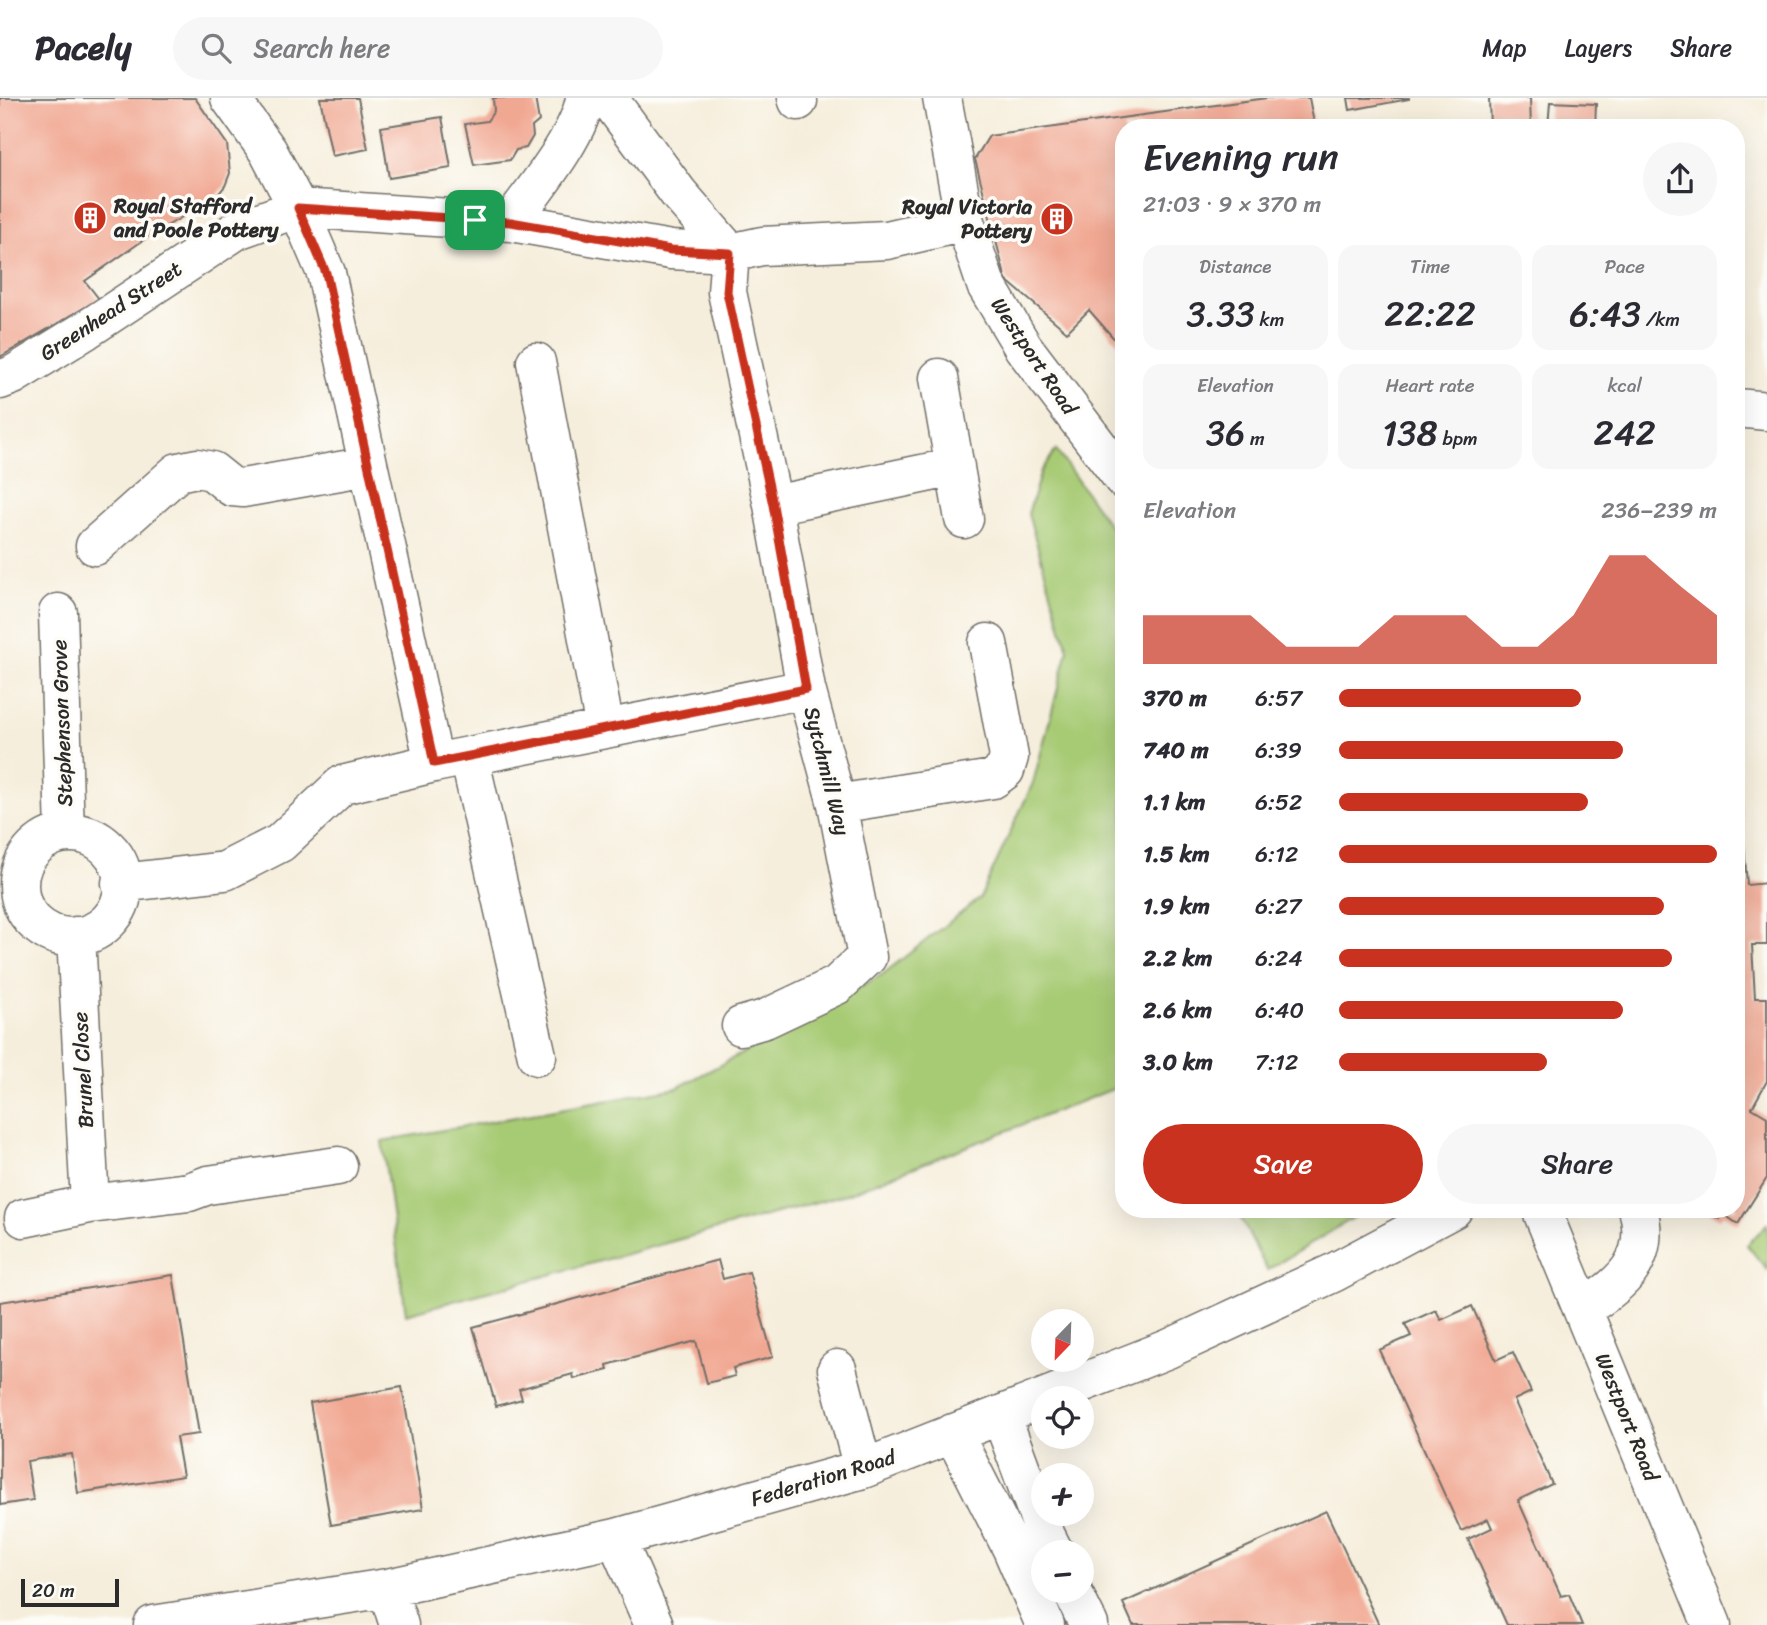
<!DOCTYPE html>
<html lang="en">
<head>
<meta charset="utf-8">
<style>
	:root { --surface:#fff; --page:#f7f7f7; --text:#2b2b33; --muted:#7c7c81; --line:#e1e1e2; --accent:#c8321e }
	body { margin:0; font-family:Sriracha,sans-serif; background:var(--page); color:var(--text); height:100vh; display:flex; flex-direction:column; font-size:26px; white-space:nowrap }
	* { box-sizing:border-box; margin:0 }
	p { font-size:23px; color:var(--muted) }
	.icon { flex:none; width:38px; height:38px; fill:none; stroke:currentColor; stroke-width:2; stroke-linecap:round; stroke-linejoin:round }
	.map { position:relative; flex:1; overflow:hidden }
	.details { position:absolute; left:1115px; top:21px; width:630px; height:1099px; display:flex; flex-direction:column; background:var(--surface); border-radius:28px; box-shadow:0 7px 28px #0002 }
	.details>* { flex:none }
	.needle { width:46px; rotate:203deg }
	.buttons { position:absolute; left:1031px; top:1211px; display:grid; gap:14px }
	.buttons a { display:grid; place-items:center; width:63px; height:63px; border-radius:50%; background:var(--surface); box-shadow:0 7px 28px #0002; font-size:35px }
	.scale { position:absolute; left:21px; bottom:18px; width:98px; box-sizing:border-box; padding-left:7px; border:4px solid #2b2b2b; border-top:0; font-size:19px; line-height:24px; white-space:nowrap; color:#2b2b2b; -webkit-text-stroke:5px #fdfcf7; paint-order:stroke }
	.pin { position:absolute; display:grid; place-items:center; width:60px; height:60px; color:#fff; margin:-30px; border-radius:14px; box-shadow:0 4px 10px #0006 }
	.round { display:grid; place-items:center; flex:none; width:74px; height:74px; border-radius:37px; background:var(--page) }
	.headline { display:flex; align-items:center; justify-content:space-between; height:119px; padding:0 28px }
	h1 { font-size:38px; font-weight:600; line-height:52px }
	.metrics { display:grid; grid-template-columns:repeat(3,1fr); gap:10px; height:119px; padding:7px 28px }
	.metrics div { display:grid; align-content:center; border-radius:18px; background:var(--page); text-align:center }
	.metrics b { font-size:35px; font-weight:600 }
	.metrics small { font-size:19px; font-weight:400 }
	.metrics p { font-size:19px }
	.chart { height:196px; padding:14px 28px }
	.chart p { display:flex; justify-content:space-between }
	.chart svg { width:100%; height:126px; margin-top:7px; fill:var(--accent); opacity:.7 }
	.button { display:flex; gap:14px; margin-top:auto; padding:14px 28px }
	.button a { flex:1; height:80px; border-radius:42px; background:var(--accent); color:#fff; font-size:28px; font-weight:600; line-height:80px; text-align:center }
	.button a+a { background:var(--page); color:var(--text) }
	ul { padding:0 28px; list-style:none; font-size:23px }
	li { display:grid; grid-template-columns:112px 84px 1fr; align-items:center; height:52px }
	li i { height:18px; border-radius:9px; background:var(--accent) }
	header { display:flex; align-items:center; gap:42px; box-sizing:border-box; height:98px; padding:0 35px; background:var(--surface); border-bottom:2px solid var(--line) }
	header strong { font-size:33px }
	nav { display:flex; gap:38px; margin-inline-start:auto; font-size:24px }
	.search { width:490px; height:63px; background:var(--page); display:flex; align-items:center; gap:18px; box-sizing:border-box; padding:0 24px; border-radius:38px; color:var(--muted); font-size:26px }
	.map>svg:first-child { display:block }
	.park { fill:#a7cb74; stroke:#697b50; stroke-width:2 }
	.building { fill:#f1a893 }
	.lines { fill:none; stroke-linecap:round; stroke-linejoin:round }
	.minor-casing { stroke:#726f69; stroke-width:41 }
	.minor { stroke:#fff; stroke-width:38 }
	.route-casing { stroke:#fff; stroke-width:14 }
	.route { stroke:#c8321e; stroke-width:9 }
	.labels { text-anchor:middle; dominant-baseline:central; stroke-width:7; stroke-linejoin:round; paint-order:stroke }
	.poi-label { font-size:21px; font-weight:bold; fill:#2b2b2b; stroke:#fdfcf7; text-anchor:start }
	.street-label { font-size:21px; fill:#2b2b2b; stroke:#fdfcf7 }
</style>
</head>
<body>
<header>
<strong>Pacely</strong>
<div class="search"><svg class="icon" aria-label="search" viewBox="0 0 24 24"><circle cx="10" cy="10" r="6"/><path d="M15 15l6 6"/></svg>Search here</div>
<nav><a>Map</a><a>Layers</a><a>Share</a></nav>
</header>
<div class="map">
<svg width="1767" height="1527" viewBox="0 0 1767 1527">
	<rect width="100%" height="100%" fill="#fdfcf7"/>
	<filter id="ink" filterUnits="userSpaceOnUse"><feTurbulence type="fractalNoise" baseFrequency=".0143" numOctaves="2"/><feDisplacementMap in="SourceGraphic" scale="14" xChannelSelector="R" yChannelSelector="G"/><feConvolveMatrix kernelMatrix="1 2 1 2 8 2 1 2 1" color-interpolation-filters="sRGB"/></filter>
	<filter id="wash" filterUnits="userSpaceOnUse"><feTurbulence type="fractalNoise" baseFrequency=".00686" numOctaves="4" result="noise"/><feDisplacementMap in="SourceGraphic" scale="28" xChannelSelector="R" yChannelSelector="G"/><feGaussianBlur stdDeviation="1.57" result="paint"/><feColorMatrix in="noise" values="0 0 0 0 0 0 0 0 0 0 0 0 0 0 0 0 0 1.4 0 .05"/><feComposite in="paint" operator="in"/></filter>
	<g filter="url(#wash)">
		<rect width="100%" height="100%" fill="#f6eedc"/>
		<path class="park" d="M1056,352l67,95v540l-277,109 -440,120 -24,-173 295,-53 79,-42 127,-72 97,-76 53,-115 35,-133 -40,-136 13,-43z
			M1236,1111h132l-101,61z
			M1767,1126v46l-20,-25z"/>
		<g id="blocks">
			<path class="building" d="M0,0h195l32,46 3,29 -5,13 -9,11 -71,42 -60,42 14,18 -99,58z
				M320,0h38l10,51 -36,7z
				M493,0h42l4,23 -7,6 1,9 -7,12 -10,2 -6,10 -36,5 -9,-41 22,-3 7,-10z
				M1267,0h42l6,30h-191v222l-35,-40 -22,22 -61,-52 -31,-121 14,-23z
				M1348,0h61v1l-59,11z
				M1489,0h41l1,30h-41z
				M1550,4l46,2 -1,24h-47z
				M442,19l9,51 -62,10 -8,-51z
				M1396,25l1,5h-25v-2z
				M1740,690l7,97 20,-2v62h-15l3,53h12v83l-15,27 15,9v61l-29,46 -15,-10 -4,5 -16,-10h33v-420z
				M718,1162l5,19 26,-7 24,85 -40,11 2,8 -28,7 -11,-42 -89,24 1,5 -34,9 -1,-5 -54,15 3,10 -26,7 -23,-79z
				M173,1177l26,159 -23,3 7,39 -105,17 -6,-39 -45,7 6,39 -33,5v-203z
				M1472,1208l24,54 17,-8 18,40 -17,8 38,84 -34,16 43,96 8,-2 13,31h-75l-39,-86 24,-11 -4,-9 -27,12 -82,-181 32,-14 -6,-12 31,-14 5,10z
				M402,1289l21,122 -92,16 -21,-122z
				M1326,1413l53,114h-246l-10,-22z"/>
		</g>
	</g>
	<g filter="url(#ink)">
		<use href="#blocks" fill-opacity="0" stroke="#726f69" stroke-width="2"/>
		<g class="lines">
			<defs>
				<path id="minor" d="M230,0l38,53 30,57 28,65 108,490 372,-74
					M608,0l71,96 51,59
					M797,0l1,3
					M942,0l23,124 21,63 37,62 101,133
					M511,124c22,-31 69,-87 74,-124
					M730,155l-3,39 46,213 33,184 31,115 30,153 -30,28 -72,34 -24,7
					M536,264l69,367
					M939,280l25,141
					M0,282l13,-5 73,-45 151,-100 61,-22 213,14 160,28 59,3 32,-7 125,-6 78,-18
					M1737,310l30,3
					M773,407l182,-38
					M95,448l83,-74 19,-4 15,3 20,16 11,1 125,-22
					M58,515l7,220
					M469,658l68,300
					M837,706l156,-25 12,-9 4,-13 -21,-114
					M19 787a52 52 0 1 1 104 0a52 52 0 1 1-104 0Z
					M121,785l104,-12 55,-28 62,-58 92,-22
					M76,838l14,268
					M1541,1111l171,416
					M24,1120l66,-14 99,-12 19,-7 130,-19
					M1582,1211c40,-24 70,-50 56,-100
					M837,1271l26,100
					M1001,1317l44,119 9,18
					M953,1335l59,116 33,76
					M616,1440l38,87
					M387,1490l12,37
					M1072,1493l17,34
					M153,1527l234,-37 229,-50 247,-69 305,-120 165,-76 120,-64"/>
			</defs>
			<use href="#minor" class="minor-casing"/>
			<use href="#minor" class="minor"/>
		</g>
	</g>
	<g class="lines" filter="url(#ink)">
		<defs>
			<path id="route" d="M298,110l213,14 160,28 59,3 -3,39 46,213 33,184 -372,74 -108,-490z"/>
		</defs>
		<use href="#route" class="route-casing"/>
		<use href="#route" class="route"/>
	</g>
	<defs>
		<symbol id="building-disc" viewBox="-11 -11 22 22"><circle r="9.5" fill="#c8321e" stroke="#fdfcf7"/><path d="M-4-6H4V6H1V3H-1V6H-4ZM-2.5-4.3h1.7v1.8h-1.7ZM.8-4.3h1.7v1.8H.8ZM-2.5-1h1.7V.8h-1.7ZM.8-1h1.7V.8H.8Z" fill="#fff"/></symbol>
	</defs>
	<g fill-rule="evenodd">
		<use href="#building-disc" x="71" y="101" width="38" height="38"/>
		<use href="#building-disc" x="1038" y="102" width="38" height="38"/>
	</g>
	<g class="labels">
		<g class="poi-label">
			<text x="114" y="108">Royal Stafford<tspan x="114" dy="24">and Poole Pottery</tspan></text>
			<text x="1032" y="109" text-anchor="end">Royal Victoria<tspan x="1032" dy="24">Pottery</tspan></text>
		</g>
		<g class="street-label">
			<text transform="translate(111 213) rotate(-33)">Greenhead Street</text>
			<text transform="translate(1034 258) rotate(56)">Westport Road</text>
			<text transform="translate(62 625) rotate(-92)">Stephenson Grove</text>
			<text transform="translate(827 673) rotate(76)">Sytchmill Way</text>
			<text transform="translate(83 972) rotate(-93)">Brunel Close</text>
			<text transform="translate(1627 1319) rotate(68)">Westport Road</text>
			<text transform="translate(823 1380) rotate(-17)">Federation Road</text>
		</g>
	</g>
</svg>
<div class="buttons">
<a><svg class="needle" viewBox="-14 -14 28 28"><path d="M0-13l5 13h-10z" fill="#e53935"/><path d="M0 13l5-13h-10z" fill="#7c7c81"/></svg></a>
<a><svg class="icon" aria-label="locate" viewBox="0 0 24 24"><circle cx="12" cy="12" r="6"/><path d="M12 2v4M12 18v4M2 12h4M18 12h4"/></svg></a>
<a>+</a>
<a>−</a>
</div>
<div class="scale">20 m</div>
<div class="pin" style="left:475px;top:122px;background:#1e9e55"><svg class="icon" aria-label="arrive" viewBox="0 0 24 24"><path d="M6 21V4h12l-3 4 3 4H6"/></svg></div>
<section class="details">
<div class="headline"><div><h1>Evening run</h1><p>21:03 · 9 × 370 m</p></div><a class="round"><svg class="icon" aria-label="share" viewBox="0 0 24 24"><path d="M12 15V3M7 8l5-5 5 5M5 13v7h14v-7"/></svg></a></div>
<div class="metrics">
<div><p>Distance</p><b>3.33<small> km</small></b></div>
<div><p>Time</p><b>22:22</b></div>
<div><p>Pace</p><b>6:43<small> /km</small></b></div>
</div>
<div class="metrics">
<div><p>Elevation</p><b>36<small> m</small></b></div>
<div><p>Heart rate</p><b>138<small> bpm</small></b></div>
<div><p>kcal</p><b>242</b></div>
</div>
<div class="chart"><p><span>Elevation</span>236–239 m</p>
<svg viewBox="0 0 160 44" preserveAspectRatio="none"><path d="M0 44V27L10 27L20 27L30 27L40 38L50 38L60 38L70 27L80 27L90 27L100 38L110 38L120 27L130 6L140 6L150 17L160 27V44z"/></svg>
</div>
<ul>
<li><b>370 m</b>6:57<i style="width:64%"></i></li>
<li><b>740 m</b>6:39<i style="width:75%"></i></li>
<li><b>1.1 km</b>6:52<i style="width:66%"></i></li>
<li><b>1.5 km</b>6:12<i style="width:100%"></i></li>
<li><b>1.9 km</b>6:27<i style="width:86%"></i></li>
<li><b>2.2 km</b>6:24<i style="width:88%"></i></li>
<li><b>2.6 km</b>6:40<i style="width:75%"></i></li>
<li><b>3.0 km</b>7:12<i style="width:55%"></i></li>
</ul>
<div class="button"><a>Save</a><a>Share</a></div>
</section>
</div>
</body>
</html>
